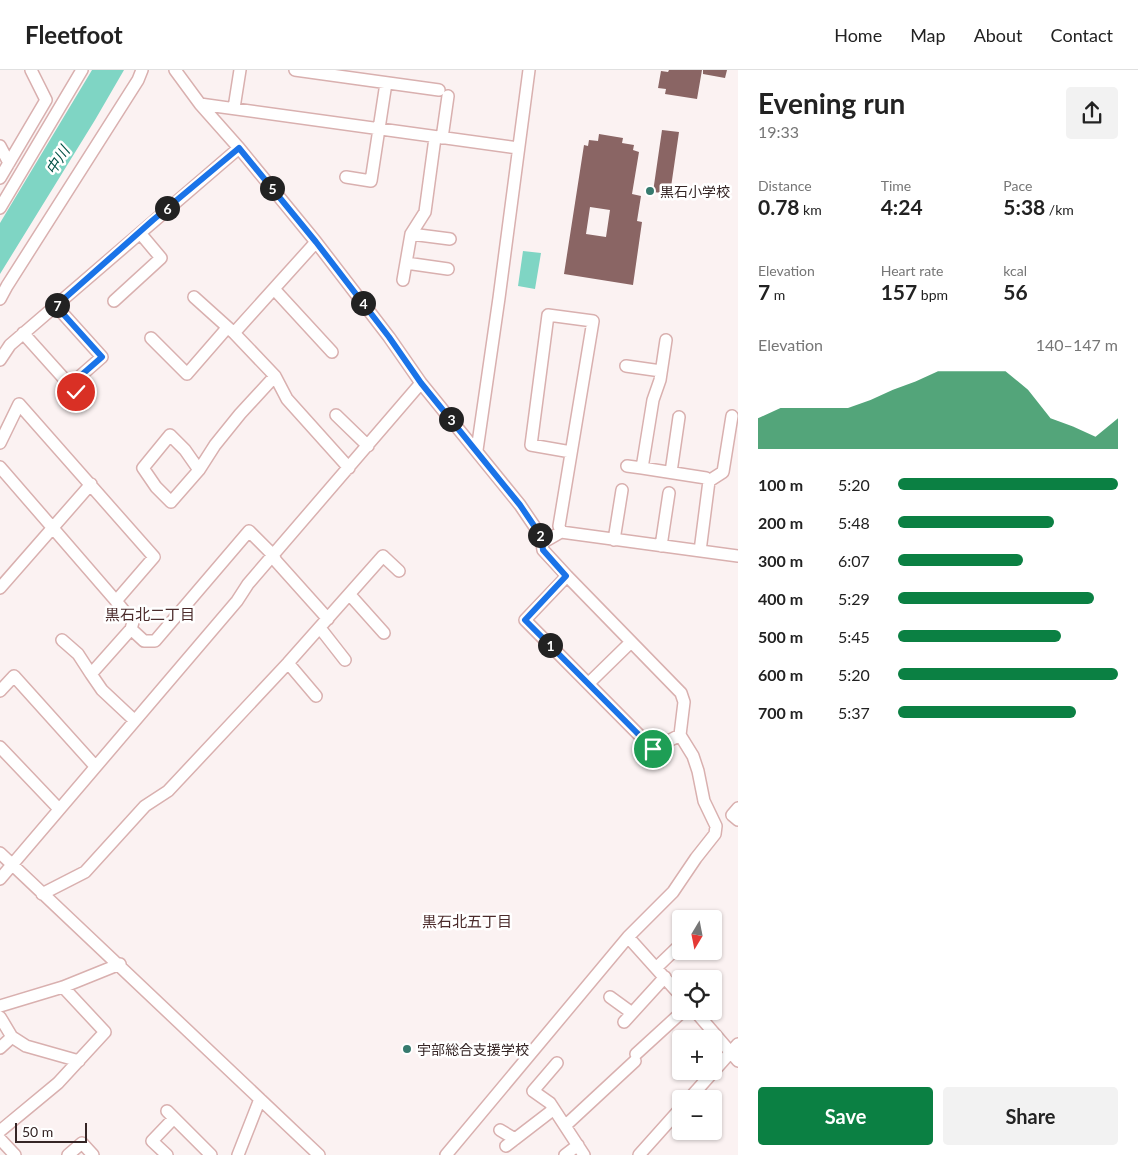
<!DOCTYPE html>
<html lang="en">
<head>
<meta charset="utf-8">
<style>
	:root { --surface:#fff; --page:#f2f2f2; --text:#222; --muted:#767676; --line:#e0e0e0; --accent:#0b8043 }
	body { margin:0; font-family:Lato,"Noto Sans JP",sans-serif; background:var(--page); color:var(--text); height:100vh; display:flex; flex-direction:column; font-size:19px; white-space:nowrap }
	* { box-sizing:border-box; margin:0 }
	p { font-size:16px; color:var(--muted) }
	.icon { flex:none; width:28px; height:28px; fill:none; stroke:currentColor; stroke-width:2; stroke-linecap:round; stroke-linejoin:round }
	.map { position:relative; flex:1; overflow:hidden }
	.sheet { display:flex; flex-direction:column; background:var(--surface); width:400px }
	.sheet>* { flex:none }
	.needle { width:32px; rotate:190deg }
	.buttons { position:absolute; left:672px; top:840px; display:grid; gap:10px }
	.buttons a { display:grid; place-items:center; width:50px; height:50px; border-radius:5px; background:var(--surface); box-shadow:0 1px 4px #0004; font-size:25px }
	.scale { position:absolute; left:15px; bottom:12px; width:72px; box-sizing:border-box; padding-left:5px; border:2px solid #352525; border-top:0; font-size:14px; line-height:18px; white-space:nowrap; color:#352525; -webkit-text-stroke:4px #fff; paint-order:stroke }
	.pin { position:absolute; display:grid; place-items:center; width:42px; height:42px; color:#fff; margin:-21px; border:2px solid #fff; border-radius:50%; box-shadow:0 1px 5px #0007 }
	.km { position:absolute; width:25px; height:25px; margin:-12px; border-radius:50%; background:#222; color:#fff; font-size:14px; line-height:25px; text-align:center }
	.round { display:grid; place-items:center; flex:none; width:52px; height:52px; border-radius:5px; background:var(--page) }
	.overview { display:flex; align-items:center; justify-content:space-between; height:85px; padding:0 20px }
	h1 { font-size:28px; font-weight:700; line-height:38px }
	.figures { display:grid; grid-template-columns:repeat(3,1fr); gap:8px; height:85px; padding:5px 20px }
	.figures div { display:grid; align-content:center }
	.figures b { font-size:21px; font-weight:700 }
	.figures small { font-size:14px; font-weight:400 }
	.figures p { font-size:14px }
	.chart { height:140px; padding:10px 20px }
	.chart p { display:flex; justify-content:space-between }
	.chart svg { width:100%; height:90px; margin-top:5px; fill:var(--accent); opacity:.7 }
	.action { display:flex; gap:10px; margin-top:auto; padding:10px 20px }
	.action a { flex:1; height:58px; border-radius:5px; background:var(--accent); color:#fff; font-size:20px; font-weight:700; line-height:58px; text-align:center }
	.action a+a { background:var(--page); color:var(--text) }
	ul { padding:0 20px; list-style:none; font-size:16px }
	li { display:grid; grid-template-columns:80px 60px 1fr; align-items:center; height:38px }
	li i { height:12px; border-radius:6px; background:var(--accent) }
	header { display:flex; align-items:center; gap:30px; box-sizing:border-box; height:70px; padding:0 25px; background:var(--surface); border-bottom:1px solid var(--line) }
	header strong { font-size:24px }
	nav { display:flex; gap:28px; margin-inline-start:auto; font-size:18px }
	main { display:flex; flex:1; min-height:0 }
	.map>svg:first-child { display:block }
	.water { fill:#7fd5c4 }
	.building { fill:#8a6564; fill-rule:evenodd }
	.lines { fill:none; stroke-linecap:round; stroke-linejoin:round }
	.minor-casing { stroke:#d9b0af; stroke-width:14 }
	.minor { stroke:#fff; stroke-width:11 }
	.route-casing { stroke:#fff; stroke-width:10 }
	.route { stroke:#1a73e8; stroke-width:6 }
	.poi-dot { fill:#367a6e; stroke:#fff; stroke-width:2 }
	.labels { text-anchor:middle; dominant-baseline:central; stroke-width:5; stroke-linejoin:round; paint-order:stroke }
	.poi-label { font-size:14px; fill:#352525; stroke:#fff; text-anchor:start }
	.water-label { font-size:15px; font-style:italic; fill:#005045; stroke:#fff }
	.neighbourhood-label { font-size:15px; fill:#4b2b2b; stroke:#fff }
</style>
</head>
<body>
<header>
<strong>Fleetfoot</strong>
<nav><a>Home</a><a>Map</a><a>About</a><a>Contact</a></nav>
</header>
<main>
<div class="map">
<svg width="738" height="1085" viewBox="0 0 738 1085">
	<rect width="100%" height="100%" fill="#fbf2f2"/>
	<path class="water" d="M92,0h32l-29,50 -95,154v-51z
		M523,181l18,2 -6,36 -17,-3z"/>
	<path class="building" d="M669,0h33l-5,29 -32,-5 1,-5 -8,-1 3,-17 7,1z
		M703,0h24l-2,8 -22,-4z
		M662,60l17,2 -9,62 -17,-2z
		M599,64l24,4 -1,5 12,2 -1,5 6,2 -7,42 9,2 -4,25 5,1 -9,63 -69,-11 20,-129 4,1 1,-6 9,1zM590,137l20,3 -4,27 -20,-3z"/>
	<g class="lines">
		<defs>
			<path id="minor" d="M175,0l25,34 39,44 77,94 73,95 32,46 99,122 21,31 2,14 24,26 114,117 3,9 -4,33 13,21 5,15 6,30 12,25 -1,8 -19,24 -23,34 -45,45 -182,218
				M295,0l144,20
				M200,34l318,44
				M234,38l6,-38
				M442,68l6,-42
				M0,76l9,17
				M346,107l25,4 15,-98
				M0,108l46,-78 -15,-30
				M0,138l82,-138
				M411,164l39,5
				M406,193l42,6
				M403,210l8,-46 14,-22 10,-74
				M274,219l58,63
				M194,227l40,36 41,43 12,23 62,69
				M0,229l7,-13 131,-206 4,-10
				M114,231l47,-43 -21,-25
				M56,236l46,51 -32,28
				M23,263l53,59
				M234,263l82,-91
				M151,268l36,36 40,-46
				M666,270l-6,40 -7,20 -11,68 64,10 3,3 -9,70
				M0,290l10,-15 229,-197
				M626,296l35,5
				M336,345l32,31
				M0,373l19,-39 135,153 -38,44
				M477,380l22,-152 30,-228
				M627,396l15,2
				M0,397l116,134 17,21 -2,7
				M199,400l-14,-20 -15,-15 -27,33 13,19 15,15 28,-32 16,-25 25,-31 35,-38
				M671,402l8,-55
				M709,411l14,-9 9,-56
				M561,462l-2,-6 34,-205 -45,-6 -17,130 40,7
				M614,470l8,-50
				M542,473l19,-11 177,24
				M661,476l8,-53
				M567,506l-42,44 128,129 27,-14
				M0,518l91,-104
				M350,525l34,38
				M320,558l25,32
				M62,570l16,14 13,20 40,-45 13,12h11l94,-110 24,24 3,6 52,58
				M288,593l28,33
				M91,604l11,16 32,30
				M589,613l42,-41
				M0,621l14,-15 81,90
				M0,677l59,62
				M738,738l-6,7 6,5
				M0,783l319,302
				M0,809l237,-278 11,-17 173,-201
				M42,824l43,-22 60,-66 23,-15 120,-128 95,-107 16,15
				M628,867l53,59
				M656,898l25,-24
				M610,927l22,16
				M0,936l63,-19 57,-23
				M695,941l43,50
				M0,947l12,20 14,9 53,15
				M624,952l41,-45
				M0,978l12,-11
				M636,984l47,-43
				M557,993l-24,28 17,12 34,52
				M689,1029l49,-55
				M167,1041l44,44
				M566,1055l69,-64
				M500,1060l15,9
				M0,1061l58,-48 47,-51 -42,-45
				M0,1069l15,16
				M506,1076l48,-37
				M68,1085l14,-12 11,12
				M167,1085l-15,-14 22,-23
				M238,1085l22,-56
				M565,1085l13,-10
				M639,1085l42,-47"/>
		</defs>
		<use href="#minor" class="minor-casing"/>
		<use href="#minor" class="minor"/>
	</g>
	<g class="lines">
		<defs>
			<path id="route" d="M76,322l-6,-7 32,-28 -46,-51 97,-86 86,-72 77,94 73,95 32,46 99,122 21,31 2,14 23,26 -41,44 128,129"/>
		</defs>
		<use href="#route" class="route-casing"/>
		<use href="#route" class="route"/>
	</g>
	<g class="poi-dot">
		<circle cx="650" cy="121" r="5"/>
		<circle cx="407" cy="979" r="5"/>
	</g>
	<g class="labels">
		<g class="poi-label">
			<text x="660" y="121">黒石小学校</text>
			<text x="417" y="979">宇部総合支援学校</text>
		</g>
		<g class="water-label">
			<text transform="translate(57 90) rotate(-57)">中川</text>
		</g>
		<g class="neighbourhood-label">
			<text x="150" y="544">黒石北二丁目</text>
			<text x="467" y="851">黒石北五丁目</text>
		</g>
	</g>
</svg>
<div class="buttons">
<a><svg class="needle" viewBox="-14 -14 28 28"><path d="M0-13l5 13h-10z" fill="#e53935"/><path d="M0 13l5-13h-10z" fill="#767676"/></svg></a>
<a><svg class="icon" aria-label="locate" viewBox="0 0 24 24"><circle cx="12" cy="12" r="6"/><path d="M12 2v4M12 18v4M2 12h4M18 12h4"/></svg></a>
<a>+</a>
<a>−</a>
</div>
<div class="scale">50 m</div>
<div class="pin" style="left:653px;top:679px;background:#1e9e55"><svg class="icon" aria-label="arrive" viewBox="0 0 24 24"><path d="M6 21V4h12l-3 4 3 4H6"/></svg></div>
<div class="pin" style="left:76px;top:322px;background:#d93025"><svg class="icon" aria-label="check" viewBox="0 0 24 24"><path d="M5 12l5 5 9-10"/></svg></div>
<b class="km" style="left:550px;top:575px">1</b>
<b class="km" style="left:540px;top:465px">2</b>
<b class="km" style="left:451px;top:349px">3</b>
<b class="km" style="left:363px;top:233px">4</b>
<b class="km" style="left:272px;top:118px">5</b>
<b class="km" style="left:167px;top:138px">6</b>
<b class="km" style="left:57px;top:235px">7</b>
</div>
<section class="sheet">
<div class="overview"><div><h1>Evening run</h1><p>19:33</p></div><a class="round"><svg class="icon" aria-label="share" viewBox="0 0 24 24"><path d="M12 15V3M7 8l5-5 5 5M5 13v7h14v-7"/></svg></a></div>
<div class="figures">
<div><p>Distance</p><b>0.78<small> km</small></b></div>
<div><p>Time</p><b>4:24</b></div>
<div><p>Pace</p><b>5:38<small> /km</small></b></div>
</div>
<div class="figures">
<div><p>Elevation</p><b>7<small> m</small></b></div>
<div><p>Heart rate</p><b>157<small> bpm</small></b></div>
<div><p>kcal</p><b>56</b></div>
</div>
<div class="chart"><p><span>Elevation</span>140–147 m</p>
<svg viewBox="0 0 160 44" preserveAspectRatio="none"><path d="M0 44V29L10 24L20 24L30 24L40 24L50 20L60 15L70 11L80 6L90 6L100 6L110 6L120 15L130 29L140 33L150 38L160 29V44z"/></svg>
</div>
<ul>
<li><b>100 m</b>5:20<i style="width:100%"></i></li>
<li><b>200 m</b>5:48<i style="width:71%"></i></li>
<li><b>300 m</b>6:07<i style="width:57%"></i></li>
<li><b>400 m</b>5:29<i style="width:89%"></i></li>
<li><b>500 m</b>5:45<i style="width:74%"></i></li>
<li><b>600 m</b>5:20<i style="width:100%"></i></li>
<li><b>700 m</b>5:37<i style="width:81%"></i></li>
</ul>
<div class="action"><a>Save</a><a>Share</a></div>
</section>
</main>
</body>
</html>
